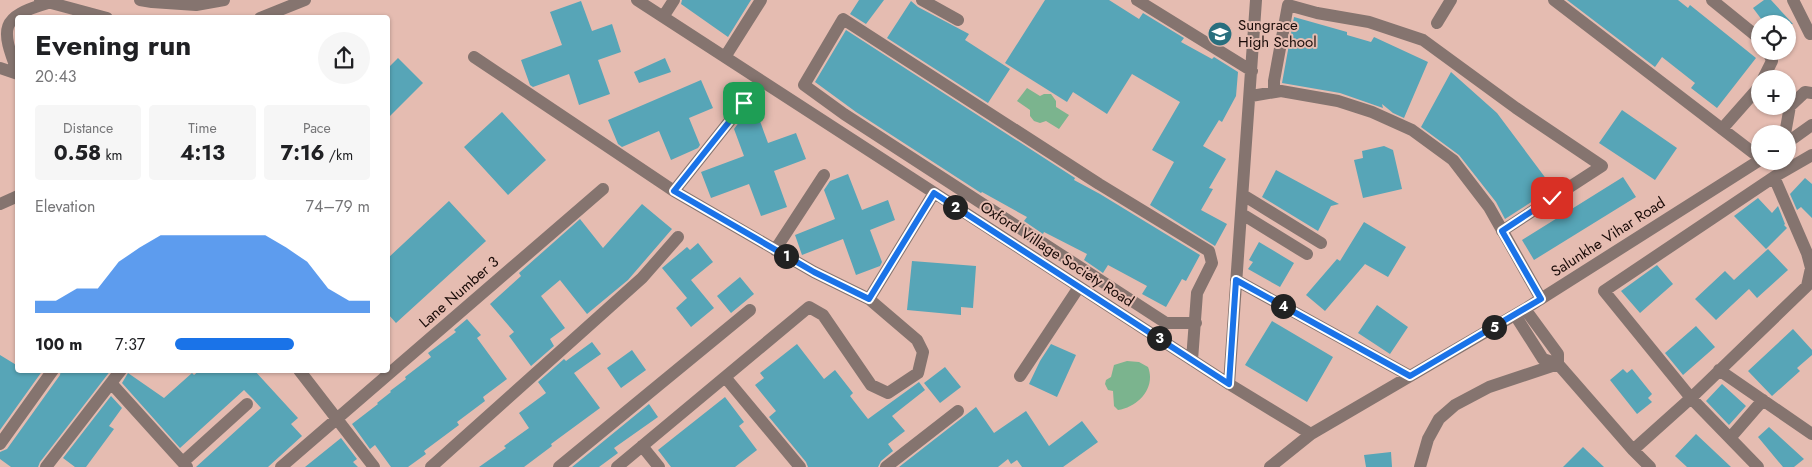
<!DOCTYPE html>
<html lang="en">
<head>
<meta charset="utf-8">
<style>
	:root { --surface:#fff; --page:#f6f6f6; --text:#202124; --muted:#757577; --accent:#1a73e8 }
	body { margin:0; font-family:Jost,sans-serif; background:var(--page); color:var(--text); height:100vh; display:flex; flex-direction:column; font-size:19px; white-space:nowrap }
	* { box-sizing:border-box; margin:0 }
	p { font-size:16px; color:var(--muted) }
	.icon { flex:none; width:28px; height:28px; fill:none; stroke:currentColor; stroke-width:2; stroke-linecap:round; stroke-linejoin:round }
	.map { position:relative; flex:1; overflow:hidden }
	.panel { position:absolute; left:15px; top:15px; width:375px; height:358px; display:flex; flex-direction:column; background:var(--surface); border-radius:5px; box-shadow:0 1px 4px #0004 }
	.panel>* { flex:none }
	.controls { position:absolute; left:1751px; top:15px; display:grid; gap:10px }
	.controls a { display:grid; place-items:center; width:45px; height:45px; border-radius:50%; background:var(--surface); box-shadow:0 1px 4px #0004; font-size:25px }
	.pin { position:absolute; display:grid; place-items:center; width:42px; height:42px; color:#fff; margin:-21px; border-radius:10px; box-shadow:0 2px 8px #0006 }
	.km { position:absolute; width:25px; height:25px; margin:-12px; border-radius:50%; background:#222; color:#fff; font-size:14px; line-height:25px; text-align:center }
	.round { display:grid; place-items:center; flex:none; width:52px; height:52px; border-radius:26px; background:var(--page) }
	.summary { display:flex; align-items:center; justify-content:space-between; height:85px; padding:0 20px }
	h1 { font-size:28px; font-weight:700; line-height:38px }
	.metrics { display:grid; grid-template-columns:repeat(3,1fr); gap:8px; height:85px; padding:5px 20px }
	.metrics div { display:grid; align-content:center; border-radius:5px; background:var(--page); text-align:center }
	.metrics b { font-size:21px; font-weight:700 }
	.metrics small { font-size:14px; font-weight:400 }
	.metrics p { font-size:14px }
	.chart { height:140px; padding:10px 20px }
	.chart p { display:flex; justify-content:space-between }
	.chart svg { width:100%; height:90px; margin-top:5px; fill:var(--accent); opacity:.7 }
	ul { padding:0 20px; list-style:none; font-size:16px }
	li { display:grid; grid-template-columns:80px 60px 1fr; align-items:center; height:38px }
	li i { height:12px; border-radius:6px; background:var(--accent) }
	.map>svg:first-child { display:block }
	.water { fill:#7bb48e }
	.building { fill:#57a5b7 }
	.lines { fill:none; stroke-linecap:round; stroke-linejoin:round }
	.minor { stroke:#85746f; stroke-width:12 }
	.route-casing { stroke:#fff; stroke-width:10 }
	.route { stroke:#1a73e8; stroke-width:6 }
	.labels { text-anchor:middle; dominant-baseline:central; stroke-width:4; stroke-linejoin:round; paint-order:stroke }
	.poi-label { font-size:15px; fill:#180a07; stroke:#e5bcb1; text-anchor:start }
	.street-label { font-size:15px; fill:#180a07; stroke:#e5bcb1 }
</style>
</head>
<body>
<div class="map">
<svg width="1812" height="467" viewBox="0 0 1812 467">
	<rect width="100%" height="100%" fill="#e5bcb1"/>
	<path class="water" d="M1027,88l13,8 4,-2h7l5,7v6l13,8 -10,14 -13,-8 -6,2 -6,-2 -4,-5v-6l-13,-9z
		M1127,361l12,1 9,5c8,20 -9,40 -30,43l-4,-4 -1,-15 -5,-1 -3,-6 1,-4 5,-3 3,-12z"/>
	<path class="building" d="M682,0h69l-23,37 -47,-33z
		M859,0h25l-18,24 -16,-10z
		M1045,0h64l30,19 4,-6 41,25 -3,4 31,17 2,-2 24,15 -2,24 -14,26 -3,-2 -16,26 23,13 -17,29 4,1 -12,21 26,14 -12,22 -65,-41 24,-43 -22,-12 28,-48 -48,-28 -25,40 -34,-22 -6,10 -62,-39z
		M1567,0h111l10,8 2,-3 66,53 -39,50 -26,-20 4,-5 -33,-26 -7,10z
		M1764,0h7l22,24h-28l-12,-16z
		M581,1l11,30 20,-7 9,28 -23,8 12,34 -31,11 -10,-31 -36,13 -3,-2 -9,-25 41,-15 -12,-33z
		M911,1l7,6 51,27 -4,6 45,29 -22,34 -101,-65z
		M1294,17l53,15v3l24,7 3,-5 54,25 -24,56 -11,-5 -11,-9 1,4 -43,-15 -58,-10z
		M846,30l229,148 -1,2 26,14 100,61 -14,26 -4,-2 -16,28 -24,-13 5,-8 -39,-21 -5,8 -19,-13 3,-6 -43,-22 -1,2 -19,-13 3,-4 -45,-25 -1,1 -125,-81 -41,-30z
		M398,58l25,25 -35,35v-50z
		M665,58l6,14 -32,11 -5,-11z
		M1451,72l46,41 56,75 -48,31 -9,-17 -37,-47 -38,-28z
		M701,80l12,28 -24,10 11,27 -2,3 -27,12 -12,-29 -37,16 -4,-3 -10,-24z
		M1622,110l55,38 -22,32 -56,-37z
		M502,112l44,48 -38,35 -44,-48z
		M757,113l11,30 28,-10 10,26 -32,12 13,36 -26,9 -12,-32 -38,14 -10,-26 43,-16 -10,-27 8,-11z
		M1384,146l9,4 9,39 -39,9 -9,-38 9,-2 -1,-7z
		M1276,170l63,34 -8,2 -13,25 -56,-34z
		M848,174l14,36 26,-10 7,20 -25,10 12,32 -2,4 -24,9 -13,-36 -41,16 -7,-20 40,-16 -11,-29 6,-9z
		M1623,177l13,20 -102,63 -12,-20z
		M1805,178l7,6v34l-11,-11 -4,3 -7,-16z
		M1758,198l14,15 6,-7 7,18 -1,1 3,3 -21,21 -32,-33z
		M449,201l37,40 -90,82 -8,-9v-56z
		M642,204l30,25 -44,51 -41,34 -27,-34 -19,16 24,32 -15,11 4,7 -23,20 -22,-30 5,-4 -24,-28 31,-28 -2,-3 61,-54 23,29z
		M1364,222l42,25 -18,30 -23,-13 -40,47 -19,-16 31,-36 3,2z
		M1259,242l35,21 -14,24 -32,-18 5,-7 -4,-2z
		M698,243l15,19 -22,18 23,28 -23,19 -15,-19 11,-10 -25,-30 25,-21 3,3z
		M1768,249l20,21 -31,28 -8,-9 -33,31 -21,-21 30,-28 9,9z
		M912,261l64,5 -3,42 -12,-1v8l-54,-5z
		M1657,265l16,19 -33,29 -19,-22z
		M740,277l14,17 -23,19 -14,-17z
		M1377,305l31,22 -18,27 -32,-21z
		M467,319l14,16 -4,3 30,41 -24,18 2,4 -28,21 2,3 -35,26 2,3 -18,13h-17l-16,-22 -5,4 -18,-25 26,-20 -1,-1 14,-11 -1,-1 16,-12 -1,-2 26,-20 -3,-4 28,-21 -2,-2z
		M1272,321l61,36 -26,45 -62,-37z
		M1696,326l19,21 -32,28 -18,-22z
		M1793,329l19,21v5l-15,13 3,3 -28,25 -24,-25z
		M592,342l9,12 -27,19 26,35 -49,36 1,2 -28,21h-45l27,-19 -2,-2 25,-18 -10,-15 27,-20 -8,-11 26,-23 2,2z
		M797,344l27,35 11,-9 18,23 -3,3 18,23 51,-37 6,8 -33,26 13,15 -17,13 5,7 -12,10 -3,6h-70l-2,-5 -37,-45 7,-6 -21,-26 9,-7 -4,-5z
		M1051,344l25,11 -19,42 -28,-13 11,-23z
		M632,350l14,20 -25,18 -14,-20z
		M0,355l18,11v4h25l-43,60z
		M945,367l16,20 -21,16 -16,-20z
		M1623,369l4,4 5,-4 20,25 -4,4 4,4 -15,12 -27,-34z
		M61,370h50l-71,92 -2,5h-27l-11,-8v-7l7,-3 53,-74z
		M200,370h54l44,48 -7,6 11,12 -34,31h-72l65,-59 -8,-9 -9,-9 -64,58 -58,-65 6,-10 36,25 28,-25 2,2z
		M1722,384l24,22 -17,19 -23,-24z
		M111,396l11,12 -13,18 5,3 -28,38h-11l-12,-9z
		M725,397l19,25 -5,4 18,24 -22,17h-64l-13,-17z
		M649,404l9,13 -44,31 4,5 -19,14h-27z
		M976,407l18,26 32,-22 23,35 33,-25 16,21 -35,25h-41l-5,-7 -6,4 -3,-5 -10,8h-99z
		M1769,427l35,32 -10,8h-11l-25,-30z
		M1696,434l35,33h-44l-12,-11z
		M341,438l16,21 -4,3 5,5h-53z
		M1583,447l21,20h-41z
		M1391,452l1,15h-26l-2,-12z"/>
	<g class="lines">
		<path class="minor" d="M40,0l67,18
			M140,0l12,2 44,3 28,-5
			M637,0l592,384 82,50
			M922,0l36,20
			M1137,0l115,71
			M1554,0l206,158
			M1712,0l48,39
			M1793,0l17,34
			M663,17l11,-17
			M260,18l45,-18
			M1437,23l14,-23
			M474,57l200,134
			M725,57l36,-57
			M0,68l18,6
			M18,73c-18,-46 -18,-56 30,-70
			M1763,79l9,-18 -4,-10
			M1274,92v-11l14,-76 29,8 52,9 54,18 93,68 86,58 -100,65
			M1251,96l30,-5 57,10 34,11 40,18 41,30 36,47 52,92
			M1722,129l38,-43
			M1785,134l5,-28 15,-14 7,1
			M1788,142l24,-17
			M1243,195l78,48
			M0,204l18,-8
			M1242,214l65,40
			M775,250l49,-75
			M1236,280l174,96
			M869,299l65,-106
			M1525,309l33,45v10
			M1515,315l28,44 15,5 75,86 17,17
			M1192,360l5,-67 15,-30 -3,-12 -110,-67 -256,-165 -39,66 40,29 322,209h30
			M299,370l75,97
			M1719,370l93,64
			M1020,376l59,-89
			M725,377l75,90
			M111,383l76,84
			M1229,384l27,-384
			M1730,438l33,-38
			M0,444l53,-74
			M642,446l17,21
			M1633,450l58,-52 116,-112 4,-18 -4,-15 -33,-76
			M183,462l64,-58
			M46,467l75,-97
			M281,467l322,-278
			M431,467l211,-189 36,-41
			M559,467l191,-157
			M617,467l192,-160 14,8 48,70 17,8 30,-20 5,-21 -6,-12 -48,-41 -55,-27 -140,-81 70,-88
			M886,467l72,-56
			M1270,467l41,-33 214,-125 235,-149
			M1420,467l8,-28 11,-20 16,-14 34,-18 69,-23
			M1758,467l-67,-69 -87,-107 170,-114 38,-22"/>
	</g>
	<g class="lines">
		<defs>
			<path id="route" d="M744,103l-70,88 140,81 55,27 65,-106 295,191 7,-104 174,96 131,-77 -39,-68 50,-33"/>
		</defs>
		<use href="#route" class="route-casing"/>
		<use href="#route" class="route"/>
	</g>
	<defs>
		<symbol id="school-disc" viewBox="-11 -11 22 22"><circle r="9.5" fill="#296f7e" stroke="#e5bcb1"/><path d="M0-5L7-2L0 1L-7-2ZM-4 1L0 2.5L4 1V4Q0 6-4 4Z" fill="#fff"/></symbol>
	</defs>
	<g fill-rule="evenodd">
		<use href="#school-disc" x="1206" y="20" width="28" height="28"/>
	</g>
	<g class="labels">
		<g class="poi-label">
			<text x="1238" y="25">Sungrace<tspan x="1238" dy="17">High School</tspan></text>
		</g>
		<g class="street-label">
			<text transform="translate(1608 237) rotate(-33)">Salunkhe Vihar Road</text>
			<text transform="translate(1057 254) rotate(33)">Oxford Village Society Road</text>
			<text transform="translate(459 292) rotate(-41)">Lane Number 3</text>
		</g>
	</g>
</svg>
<div class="controls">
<a><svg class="icon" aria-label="locate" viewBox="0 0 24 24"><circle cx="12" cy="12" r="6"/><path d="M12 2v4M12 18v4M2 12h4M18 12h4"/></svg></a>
<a>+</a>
<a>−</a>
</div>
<div class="pin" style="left:744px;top:103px;background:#1e9e55"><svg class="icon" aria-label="arrive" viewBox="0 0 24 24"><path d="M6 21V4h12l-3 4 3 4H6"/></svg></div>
<div class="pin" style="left:1552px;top:198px;background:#d93025"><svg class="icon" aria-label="check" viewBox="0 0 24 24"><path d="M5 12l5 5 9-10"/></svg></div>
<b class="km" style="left:786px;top:256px">1</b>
<b class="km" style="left:955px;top:207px">2</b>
<b class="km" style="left:1159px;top:338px">3</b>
<b class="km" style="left:1283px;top:306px">4</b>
<b class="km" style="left:1494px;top:327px">5</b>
<section class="panel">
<div class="summary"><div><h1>Evening run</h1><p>20:43</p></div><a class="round"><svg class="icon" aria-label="share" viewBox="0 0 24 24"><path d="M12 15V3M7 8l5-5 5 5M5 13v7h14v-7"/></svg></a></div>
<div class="metrics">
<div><p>Distance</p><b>0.58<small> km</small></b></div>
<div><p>Time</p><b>4:13</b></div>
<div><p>Pace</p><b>7:16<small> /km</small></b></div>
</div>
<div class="chart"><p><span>Elevation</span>74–79 m</p>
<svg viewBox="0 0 160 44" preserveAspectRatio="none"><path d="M0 44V38L10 38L20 32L30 32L40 19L50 12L60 6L70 6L80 6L90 6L100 6L110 6L120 12L130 19L140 32L150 38L160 38V44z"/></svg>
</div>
<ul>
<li><b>100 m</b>7:37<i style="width:61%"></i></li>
</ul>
</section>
</div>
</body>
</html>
